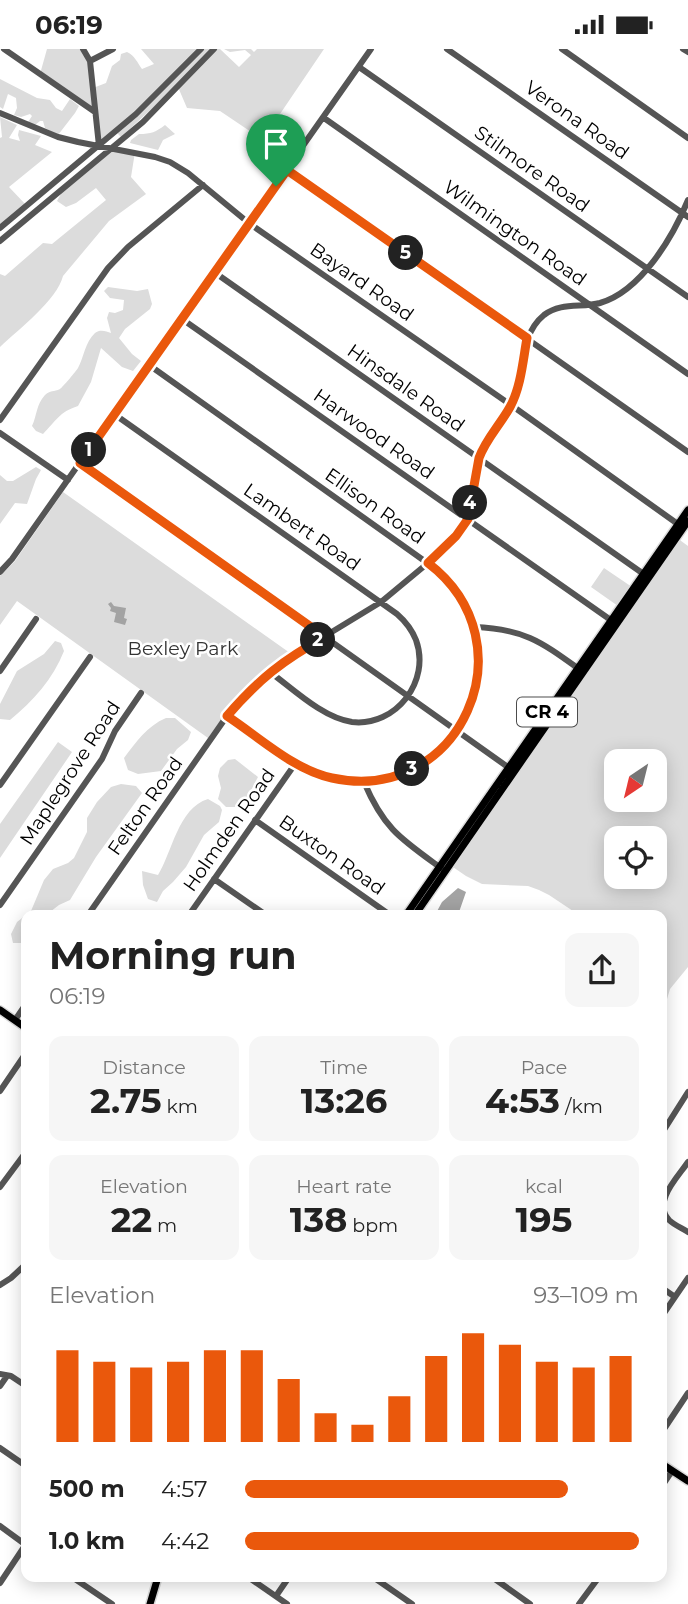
<!DOCTYPE html>
<html lang="en">
<head>
<meta charset="utf-8">
<style>
	:root { --surface:#fff; --page:#f6f6f6; --text:#222; --muted:#767676; --accent:#ea580c }
	body { margin:0; font-family:Montserrat,sans-serif; background:var(--page); color:var(--text); height:100vh; display:flex; flex-direction:column; font-size:26px; white-space:nowrap }
	* { box-sizing:border-box; margin:0 }
	p { font-size:23px; color:var(--muted) }
	.icon { flex:none; width:38px; height:38px; fill:none; stroke:currentColor; stroke-width:2; stroke-linecap:round; stroke-linejoin:round }
	.map { position:relative; flex:1; overflow:hidden }
	.side { position:absolute; left:21px; top:861px; width:646px; height:672px; display:flex; flex-direction:column; background:var(--surface); border-radius:14px; box-shadow:0 4px 18px #0003 }
	.side>* { flex:none }
	.needle { width:46px; rotate:215deg }
	.controls { position:absolute; left:604px; top:700px; display:grid; gap:14px }
	.controls a { display:grid; place-items:center; width:63px; height:63px; border-radius:14px; background:var(--surface); box-shadow:0 4px 18px #0003; font-size:35px }
	.pin { position:absolute; display:grid; place-items:center; width:60px; height:60px; color:#fff; margin:-72px -30px; border-radius:50% 50% 50% 0; rotate:-45deg; box-shadow:0 0 7px #0007 }
	.pin .icon { rotate:45deg }
	.km { position:absolute; width:35px; height:35px; margin:-18px; border-radius:50%; background:#222; color:#fff; font-size:19px; line-height:35px; text-align:center }
	.round { display:grid; place-items:center; flex:none; width:74px; height:74px; border-radius:14px; background:var(--page) }
	.summary { display:flex; align-items:center; justify-content:space-between; height:119px; padding:0 28px }
	h1 { font-size:38px; font-weight:700; line-height:52px }
	.figures { display:grid; grid-template-columns:repeat(3,1fr); gap:10px; height:119px; padding:7px 28px }
	.figures div { display:grid; align-content:center; border-radius:14px; background:var(--page); text-align:center }
	.figures b { font-size:35px; font-weight:700 }
	.figures small { font-size:19px; font-weight:400 }
	.figures p { font-size:19px }
	.chart { height:196px; padding:14px 28px }
	.chart p { display:flex; justify-content:space-between }
	.chart svg { width:100%; height:126px; margin-top:7px; stroke:var(--accent); stroke-width:6 }
	ul { padding:0 28px; list-style:none; font-size:23px }
	li { display:grid; grid-template-columns:112px 84px 1fr; align-items:center; height:52px }
	li i { height:18px; border-radius:9px; background:var(--accent) }
	.status { display:flex; justify-content:space-between; align-items:center; height:49px; padding:0 35px; background:var(--surface); direction:ltr }
	.status svg { height:19px; fill:currentColor }
	.map>svg:first-child { display:block }
	.green { fill:#dcdcdc; fill-rule:evenodd }
	.water { fill:#a3a3a3 }
	.lines { fill:none; stroke-linecap:round; stroke-linejoin:round }
	.major-casing { stroke:#dbdbdb; stroke-width:10 }
	.minor { stroke:#555; stroke-width:6 }
	.major { stroke:#000; stroke-width:7 }
	.route-casing { stroke:#fff; stroke-width:14 }
	.route { stroke:#ea580c; stroke-width:9 }
	.labels { text-anchor:middle; dominant-baseline:central; stroke-width:5; stroke-linejoin:round; paint-order:stroke }
	.shield { fill:#fff; stroke:#4c4c4c; stroke-width:2 }
	.shield-label { font-size:18px; font-weight:bold; fill:#000 }
	.street-label { font-size:19px; fill:#000; stroke:#fff }
	.park-label { font-size:19px; fill:#333; stroke:#fff }
</style>
</head>
<body>
<div class="status"><b>06:19</b><svg viewBox="0 0 49 12"><path d="M0 12V9h3v3zM5 12V6h3v6zM10 12V3h3v9zM15 12V0h3v12zM26 1h20v11H26zM47 4h2v5h-2z"/></svg></div>
<div class="map">
<svg width="688" height="1555" viewBox="0 0 688 1555">
	<rect width="100%" height="100%" fill="#fff"/>
	<path class="green" d="M47,0h36l7,12 3,27 13,-5 6,-17 8,-6 1,-6 6,-2c8,4 10,10 15,17l12,-5 -13,-15h60l-102,97 -4,-34 -55,-38z
		M203,0h8l-40,42 -50,46 -4,-4z
		M214,0h6l19,18 12,-12 -6,-5 -15,2 -6,-3h27l3,3 3,-3h67l-44,65 -4,2 -16,22 -40,-27 -33,-3 -9,-21z
		M0,30l37,19 13,2 6,8 6,3 8,-12 9,7 -4,7 -17,22 -13,-7 -2,-7h-3l-5,4 -7,-3 4,-6 -2,-2 -9,3 -7,-2 3,-7 -1,-10 -8,-4 -5,15 -3,-2z
		M0,68l17,8 -8,13 11,3 -2,-6 1,-5 22,6 -6,9 17,7 -43,35 18,19 -27,22v-90l2,-1z
		M165,76l10,9 -12,6 -5,10 -28,-7 1,-3 8,-6c12,0 17,-2 26,-9z
		M111,99l24,4 -4,25 15,17 -37,27 -46,55c-6,24 -44,53 -63,71v-73l5,2 38,-33 9,1 54,-44 -10,-12 -20,15 -10,4 -9,-6 5,-9z
		M108,238l29,4 11,-2 4,15 -2,5 -25,20 -6,9 13,16 9,7 -8,10 -11,-4 -21,-19 -10,34 -13,24c-19,6 -22,15 -35,28l-7,-3 -4,-5c5,-11 4,-21 13,-31 5,-5 9,-3 15,-6 2,-1 17,-19 18,-21 6,-11 7,-26 17,-35 5,-4 11,-2 16,0l-4,-15 2,-6 6,1 8,-3 1,-10 -14,-2 -6,-7z
		M36,418l5,3 -5,9 -9,25 -12,-1 -15,21v-49l7,6h6z
		M63,443l227,161c-34,22 -59,53 -82,85l-191,-137 -17,24v-49l15,-15z
		M677,489l11,8v421l-18,22 -8,27v-101h-83l-30,-20 -10,-5 -11,-4 -46,-2 -16,-8 -16,-11zM616,712h38v39h-38zM616,789h38v39h-38z
		M604,519l28,19 -14,19 -27,-19z
		M55,592l6,2 3,8c-11,28 -31,50 -54,69l-10,-1v-15l17,-33 27,-17z
		M166,669h9l16,14 -3,8 -11,9 -16,22 -23,3 -10,-4 -4,-12c12,-16 23,-32 42,-40z
		M58,693l14,10 -72,106v-34z
		M235,710l23,18 -10,19 -10,11h-12l-8,-8 3,-11 -3,-12 2,-8 8,-8z
		M121,735l15,2 6,7 -46,64 -26,43 -11,5 -13,10h-20v22l-5,6h-8l-2,-9 6,-12 14,-11 13,-31 9,-11 15,-6 6,-5 13,-26v-14l10,-16 14,-15z
		M208,750l12,7 2,4 -3,12 -15,13 -18,32 -13,15 -10,9 -6,11 -9,-3 -5,-14 -1,-14 16,4c14,-22 20,-67 50,-76z"/>
	<path class="water" d="M111,553l3,4 12,2 -2,10 3,1 -2,6 -11,-3 2,-9 -6,-2 1,-3 -3,-4z
		M458,839l8,4 -8,23h-23l7,-13z"/>
	<g class="lines">
		<defs>
			<path id="major" d="M406,866l282,-405
				M415,866l273,-394
				M0,961l26,18
				M662,1415l26,17
				M150,1555l8,-27"/>
		</defs>
		<use href="#major" class="major-casing"/>
		<path class="minor" d="M4,0l91,63
			M83,0l7,12 9,85
			M447,0l241,168
			M562,0l126,89
			M683,0l5,3
			M90,12l23,-12
			M359,18l329,230
			M0,64l58,24 20,5 77,15 15,5 18,11 62,51 261,181 171,122
			M324,69l364,256
			M287,121l401,282
			M0,179l136,-114 65,-65
			M0,192l143,-119 71,-73
			M214,223l431,303
			M182,270l433,304
			M149,316l284,202c101,83 21,242 -107,210 -32,-8 -71,-42 -99,-61
			M114,365l283,200c8,7 15,16 19,26 15,41 -20,87 -64,82 -29,-4 -59,-33 -82,-50
			M0,371l108,-152 20,-21 75,-62
			M0,384l68,47
			M80,414l432,307
			M0,523l12,-13 359,-510
			M474,578c50,2 66,14 105,42
			M0,622l36,-52
			M364,733c20,47 37,57 77,86
			M0,736l90,-128
			M255,771l135,95
			M214,830l52,36
			M0,856l102,-146 13,-28 26,-38
			M88,866l139,-199 28,-30 34,-28 92,-56 47,-39 18,-17 22,-27 11,-61c8,-20 24,-35 33,-54 13,-29 6,-68 32,-89 17,-13 37,-7 56,-12 41,-12 73,-66 88,-103
			M189,866l106,-151
			M15,971l11,-16
			M0,1042l26,-38
			M662,1084l26,-41
			M688,1113c-10,15 -36,40 -19,58 5,5 13,8 19,12
			M0,1138l26,-35
			M0,1236l11,-7 15,-14
			M662,1239l13,9
			M662,1267l26,-38
			M0,1325l11,2 15,10
			M0,1337l7,-10
			M662,1383l26,-39
			M0,1399l26,18
			M662,1437l10,-15
			M0,1477l26,19
			M72,1528l40,27
			M248,1528l39,27
			M373,1528l39,27
			M492,1528l38,27
			M0,1534l26,-39
			M276,1547l13,-19
			M579,1555l20,-27"/>
		<use href="#major" class="major"/>
	</g>
	<g class="lines">
		<defs>
			<path id="route" d="M287,121l240,168c-4,22 -6,49 -17,69 -10,18 -24,32 -31,51l-11,61 -12,17 -28,27c105,80 32,243 -96,215 -38,-8 -73,-41 -105,-62 32,-37 56,-56 98,-79l-245,-174z"/>
		</defs>
		<use href="#route" class="route-casing"/>
		<use href="#route" class="route"/>
	</g>
	<g class="labels">
		<rect class="shield" x="517" y="648.5" width="60" height="29" rx="5"/>
		<g class="shield-label">
			<text x="547" y="663">CR 4</text>
		</g>
		<g class="street-label">
			<text transform="translate(577 71) rotate(35)">Verona Road</text>
			<text transform="translate(532 120) rotate(35)">Stilmore Road</text>
			<text transform="translate(515 184) rotate(35)">Wilmington Road</text>
			<text transform="translate(362 233) rotate(35)">Bayard Road</text>
			<text transform="translate(406 339) rotate(35)">Hinsdale Road</text>
			<text transform="translate(374 385) rotate(35)">Harwood Road</text>
			<text transform="translate(375 457) rotate(35)">Ellison Road</text>
			<text transform="translate(302 478) rotate(35)">Lambert Road</text>
			<text transform="translate(70 724) rotate(-57)">Maplegrove Road</text>
			<text transform="translate(145 757) rotate(-55)">Felton Road</text>
			<text transform="translate(229 781) rotate(-55)">Holmden Road</text>
			<text transform="translate(332 806) rotate(35)">Buxton Road</text>
		</g>
		<g class="park-label">
			<text x="183" y="599">Bexley Park</text>
		</g>
	</g>
</svg>
<div class="controls">
<a><svg class="needle" viewBox="-14 -14 28 28"><path d="M0-13l5 13h-10z" fill="#e53935"/><path d="M0 13l5-13h-10z" fill="#767676"/></svg></a>
<a><svg class="icon" aria-label="locate" viewBox="0 0 24 24"><circle cx="12" cy="12" r="6"/><path d="M12 2v4M12 18v4M2 12h4M18 12h4"/></svg></a>
</div>
<div class="pin" style="left:276px;top:137px;background:#1e9e55"><svg class="icon" aria-label="arrive" viewBox="0 0 24 24"><path d="M6 21V4h12l-3 4 3 4H6"/></svg></div>
<b class="km" style="left:89px;top:401px">1</b>
<b class="km" style="left:318px;top:591px">2</b>
<b class="km" style="left:412px;top:720px">3</b>
<b class="km" style="left:470px;top:454px">4</b>
<b class="km" style="left:406px;top:204px">5</b>
<section class="side">
<div class="summary"><div><h1>Morning run</h1><p>06:19</p></div><a class="round"><svg class="icon" aria-label="share" viewBox="0 0 24 24"><path d="M12 15V3M7 8l5-5 5 5M5 13v7h14v-7"/></svg></a></div>
<div class="figures">
<div><p>Distance</p><b>2.75<small> km</small></b></div>
<div><p>Time</p><b>13:26</b></div>
<div><p>Pace</p><b>4:53<small> /km</small></b></div>
</div>
<div class="figures">
<div><p>Elevation</p><b>22<small> m</small></b></div>
<div><p>Heart rate</p><b>138<small> bpm</small></b></div>
<div><p>kcal</p><b>195</b></div>
</div>
<div class="chart"><p><span>Elevation</span>93–109 m</p>
<svg viewBox="0 0 160 44" preserveAspectRatio="none"><path d="M5 44V12M15 44V16M25 44V18M35 44V16M45 44V12M55 44V12M65 44V22M75 44V34M85 44V38M95 44V28M105 44V14M115 44V6M125 44V10M135 44V16M145 44V18M155 44V14"/></svg>
</div>
<ul>
<li><b>500 m</b>4:57<i style="width:82%"></i></li>
<li><b>1.0 km</b>4:42<i style="width:100%"></i></li>
</ul>
</section>
</div>
</body>
</html>
